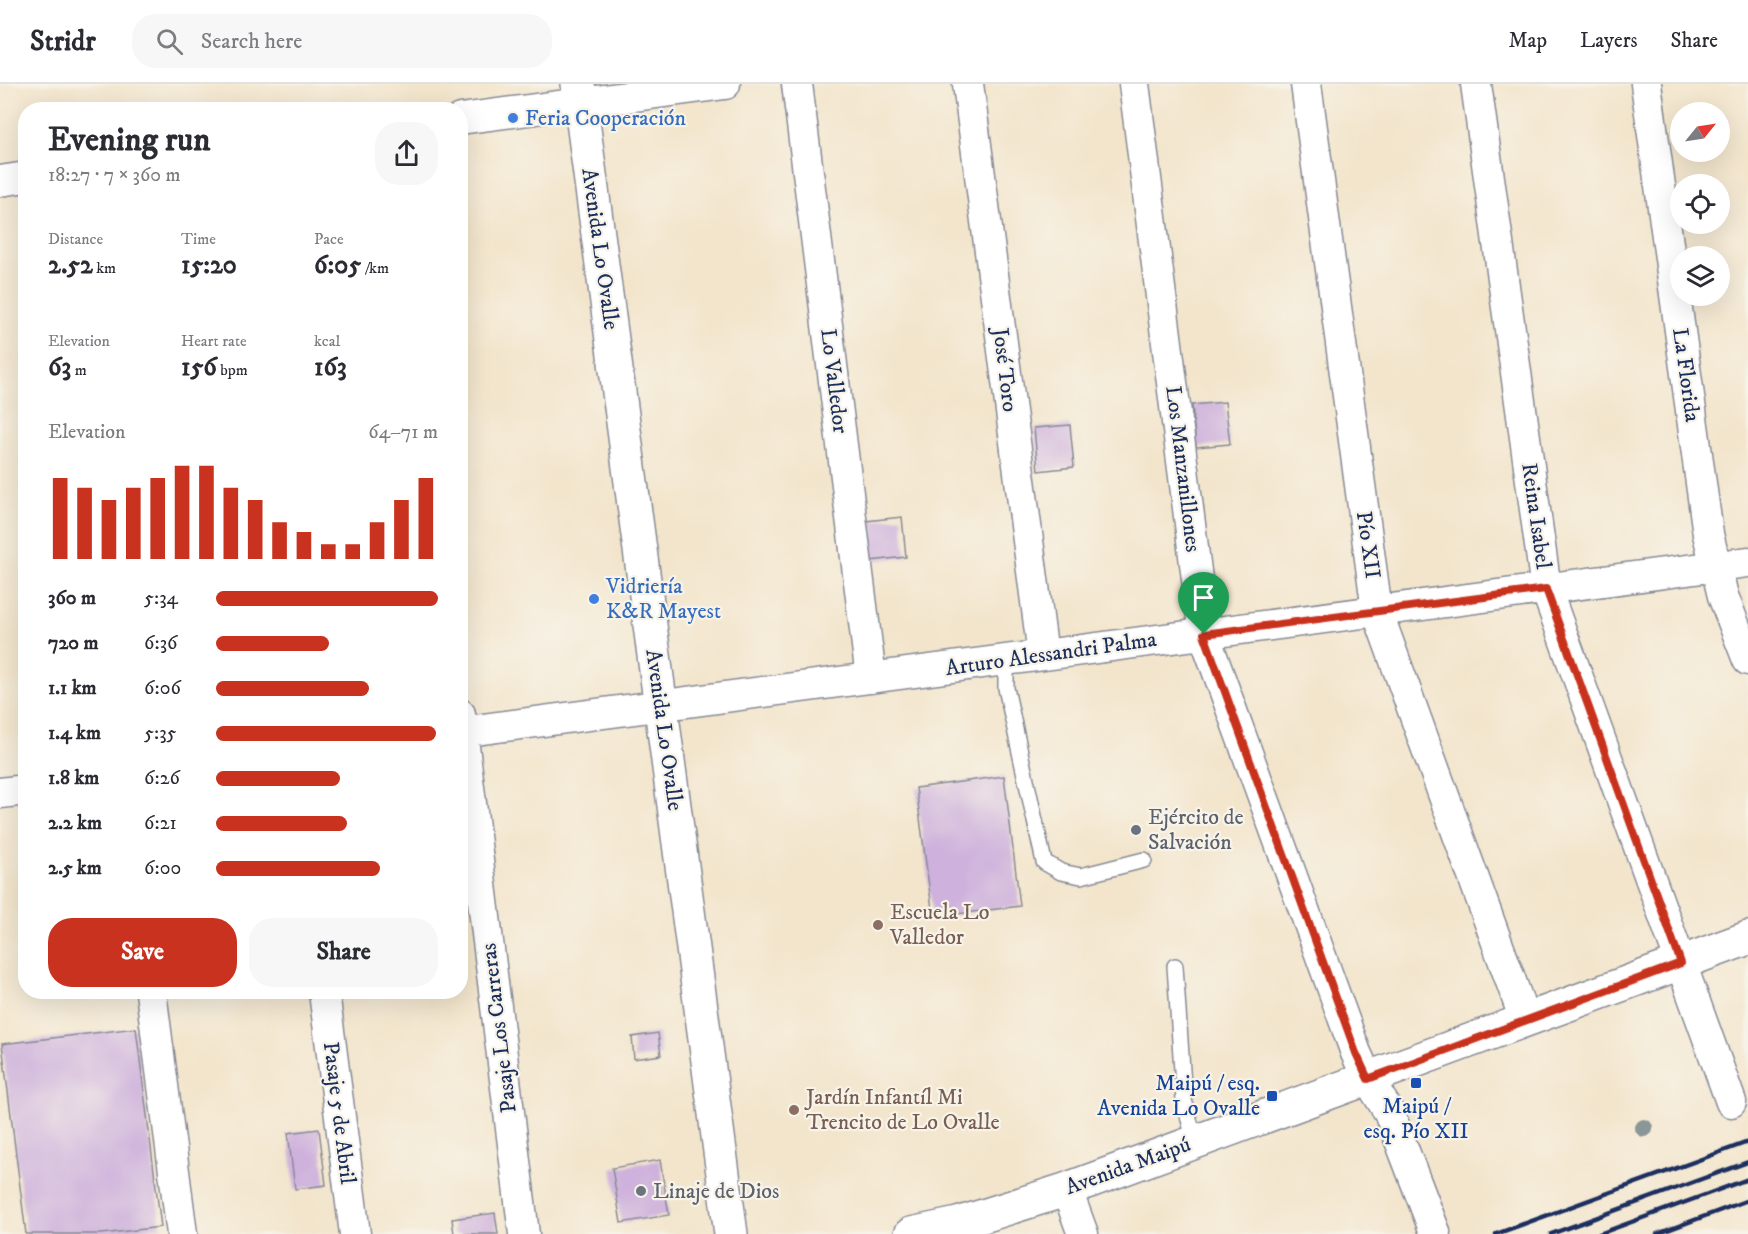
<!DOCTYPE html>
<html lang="en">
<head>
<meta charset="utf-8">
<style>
	:root { --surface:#fff; --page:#f7f7f7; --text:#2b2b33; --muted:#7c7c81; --line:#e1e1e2; --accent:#c8321e }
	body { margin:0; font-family:"IM FELL DW Pica",serif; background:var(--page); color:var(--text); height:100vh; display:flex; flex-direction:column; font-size:22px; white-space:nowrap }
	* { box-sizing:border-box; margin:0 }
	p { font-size:20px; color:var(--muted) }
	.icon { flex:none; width:33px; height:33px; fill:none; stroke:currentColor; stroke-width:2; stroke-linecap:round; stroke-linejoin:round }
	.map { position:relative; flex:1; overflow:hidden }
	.panel { position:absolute; left:18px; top:18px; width:450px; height:897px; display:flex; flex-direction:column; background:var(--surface); border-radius:24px; box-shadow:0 6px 24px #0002 }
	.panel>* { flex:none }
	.needle { width:39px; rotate:60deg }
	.buttons { position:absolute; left:1670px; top:18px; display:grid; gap:12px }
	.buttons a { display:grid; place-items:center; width:60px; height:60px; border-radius:50%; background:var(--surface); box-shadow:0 6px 24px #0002; font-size:30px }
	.pin { position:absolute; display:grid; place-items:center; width:51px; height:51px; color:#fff; margin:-62px -26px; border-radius:50% 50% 50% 0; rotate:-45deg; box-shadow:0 0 6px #0007 }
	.pin .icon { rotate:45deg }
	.round { display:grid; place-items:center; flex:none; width:63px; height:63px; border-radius:24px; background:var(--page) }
	.summary { display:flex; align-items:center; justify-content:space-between; height:102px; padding:0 30px }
	h1 { font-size:33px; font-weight:700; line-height:45px }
	.metrics { display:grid; grid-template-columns:repeat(3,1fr); gap:9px; height:102px; padding:6px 30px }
	.metrics div { display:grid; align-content:center }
	.metrics b { font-size:26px; font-weight:700 }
	.metrics small { font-size:16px; font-weight:400 }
	.metrics p { font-size:16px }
	.chart { height:168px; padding:12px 30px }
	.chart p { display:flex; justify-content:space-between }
	.chart svg { width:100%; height:108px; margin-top:6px; stroke:var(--accent); stroke-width:6 }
	.action { display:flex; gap:12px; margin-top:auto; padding:12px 30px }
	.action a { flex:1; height:69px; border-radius:24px; background:var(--accent); color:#fff; font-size:24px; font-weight:700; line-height:69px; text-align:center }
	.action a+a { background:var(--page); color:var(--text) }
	ul { padding:0 30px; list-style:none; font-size:20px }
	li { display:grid; grid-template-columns:96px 72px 1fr; align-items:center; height:45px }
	li i { height:15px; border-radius:8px; background:var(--accent) }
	header { display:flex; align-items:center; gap:36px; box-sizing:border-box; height:84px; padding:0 30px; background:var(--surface); border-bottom:2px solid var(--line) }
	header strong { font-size:28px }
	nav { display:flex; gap:33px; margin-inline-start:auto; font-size:21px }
	.search { width:420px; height:54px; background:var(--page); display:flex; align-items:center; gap:15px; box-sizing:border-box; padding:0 21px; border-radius:24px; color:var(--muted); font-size:22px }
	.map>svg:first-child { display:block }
	.building { fill:#ceb1dc }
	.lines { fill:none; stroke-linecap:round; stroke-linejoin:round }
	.lane-casing { stroke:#878a95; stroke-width:18 }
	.street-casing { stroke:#878a95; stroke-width:33 }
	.secondary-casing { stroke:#878a95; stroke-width:36 }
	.lane { stroke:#fff; stroke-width:15 }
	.street { stroke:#fff; stroke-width:30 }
	.secondary { stroke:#fff; stroke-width:33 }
	.rail { stroke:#1b2f5e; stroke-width:4.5 }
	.tree { fill:#899797 }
	.route-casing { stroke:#fff; stroke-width:12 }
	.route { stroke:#c8321e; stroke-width:8 }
	.shop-dot { fill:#3f7fe0; stroke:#f7f3e8; stroke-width:2 }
	.worship-dot { fill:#6b7280; stroke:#f7f3e8; stroke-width:2 }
	.education-dot { fill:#8d6e63; stroke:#f7f3e8; stroke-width:2 }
	.transit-dot { fill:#1a4fb4; stroke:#f7f3e8; stroke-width:2 }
	.labels { text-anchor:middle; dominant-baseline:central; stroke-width:4.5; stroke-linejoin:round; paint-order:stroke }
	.shop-label { font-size:22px; fill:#366cbe; stroke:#f7f3e8; text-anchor:start }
	.street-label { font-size:22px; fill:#1b2f5e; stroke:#f7f3e8 }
	.worship-label { font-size:22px; fill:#5b616d; stroke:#f7f3e8; text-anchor:start }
	.education-label { font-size:22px; fill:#785e54; stroke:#f7f3e8; text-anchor:start }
	.transit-label { font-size:22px; fill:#164399; stroke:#f7f3e8; text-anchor:end }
</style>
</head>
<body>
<header>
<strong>Stridr</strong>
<div class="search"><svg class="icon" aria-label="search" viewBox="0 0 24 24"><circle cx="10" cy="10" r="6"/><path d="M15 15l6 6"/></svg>Search here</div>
<nav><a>Map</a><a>Layers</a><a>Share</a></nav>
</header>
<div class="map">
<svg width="1748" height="1150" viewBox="0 0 1748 1150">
	<rect width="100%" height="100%" fill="#f7f3e8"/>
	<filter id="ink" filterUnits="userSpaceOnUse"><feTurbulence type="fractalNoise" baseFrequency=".0167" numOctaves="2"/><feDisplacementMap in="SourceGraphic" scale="12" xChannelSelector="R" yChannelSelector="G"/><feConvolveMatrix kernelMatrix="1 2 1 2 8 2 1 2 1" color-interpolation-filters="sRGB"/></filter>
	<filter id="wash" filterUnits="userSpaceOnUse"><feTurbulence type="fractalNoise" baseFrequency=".008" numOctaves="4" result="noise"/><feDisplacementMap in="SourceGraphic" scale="24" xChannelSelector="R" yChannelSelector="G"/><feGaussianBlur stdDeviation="1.35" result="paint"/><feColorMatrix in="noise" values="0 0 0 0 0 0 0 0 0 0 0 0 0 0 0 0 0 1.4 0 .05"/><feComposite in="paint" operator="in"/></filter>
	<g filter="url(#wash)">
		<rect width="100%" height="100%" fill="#f3e5cc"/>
		<g id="blocks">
			<path class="building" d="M1225,318l5,42 -34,3 -4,-42z
				M1070,341l4,42 -36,4 -4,-43z
				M902,433l4,40 -36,4 -4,-40z
				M1004,692l16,130 -87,11 -17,-129z
				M136,944l25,199 -59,7h-76l-24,-190z
				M658,949l3,22 -27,4 -2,-22z
				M319,1045l7,56 -31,4 -7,-56z
				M660,1076l9,55 -48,8 -9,-55z
				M495,1129l3,21h-44l-2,-15z"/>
		</g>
	</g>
	<g filter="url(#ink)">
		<use href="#blocks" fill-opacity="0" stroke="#878a95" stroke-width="1.5"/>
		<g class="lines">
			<defs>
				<path id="lane" d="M1006,576v28l38,174 17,10 20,4 63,-16
					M1175,882l9,134 11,42"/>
				<path id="street" d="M797,0l74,594
					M968,0l75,571
					M1134,0l70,550 152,419 12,26 21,33 46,120
					M1306,0l71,527 148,409
					M1476,0l70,505 185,513
					M1646,0l62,450 15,62 25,64
					M460,35l265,-35
					M0,97l26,-4
					M460,630l64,520
					M460,648l1288,-170
					M0,709l26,-3
					M151,908l31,242
					M324,908l31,242
					M1072,1120l11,30"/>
				<path id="secondary" d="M578,0l153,1150
					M911,1150l47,-10 107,-34 683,-252"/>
			</defs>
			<use href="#lane" class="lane-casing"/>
			<use href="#street" class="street-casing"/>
			<use href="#secondary" class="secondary-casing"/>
			<use href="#lane" class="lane"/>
			<use href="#street" class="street"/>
			<use href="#secondary" class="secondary"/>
			<path class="rail" d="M1496,1150l252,-92
				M1551,1150l197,-72
				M1599,1150l149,-55
				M1657,1150l91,-34"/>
		</g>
		<circle class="tree" cx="1644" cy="1044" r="9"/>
	</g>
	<g class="lines" filter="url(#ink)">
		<defs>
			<path id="route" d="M1546,505l135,374 -313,116 -12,-26 -152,-419z"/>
		</defs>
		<use href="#route" class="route-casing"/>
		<use href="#route" class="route"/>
	</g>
	<g class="shop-dot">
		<circle cx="513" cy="34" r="6"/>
		<circle cx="594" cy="515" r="6"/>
	</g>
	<g class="worship-dot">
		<circle cx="1136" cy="746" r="6"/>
		<circle cx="641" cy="1107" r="6"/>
	</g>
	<g class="education-dot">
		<circle cx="878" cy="841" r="6"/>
		<circle cx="794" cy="1026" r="6"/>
	</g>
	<g class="transit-dot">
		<rect x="1410" y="993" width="12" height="12" rx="3"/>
		<rect x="1266" y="1006" width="12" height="12" rx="3"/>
	</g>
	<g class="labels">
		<g class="shop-label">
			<text x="525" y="34">Feria Cooperación</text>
			<text x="606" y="502">Vidriería<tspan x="606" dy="25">K&amp;R Mayest</tspan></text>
		</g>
		<g class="street-label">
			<text transform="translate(600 165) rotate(82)">Avenida Lo Ovalle</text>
			<text transform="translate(1005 286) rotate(83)">José Toro</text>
			<text transform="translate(1686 291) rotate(82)">La Florida</text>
			<text transform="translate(834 297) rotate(83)">Lo Valledor</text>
			<text transform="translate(1183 385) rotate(83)">Los Manzanillones</text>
			<text transform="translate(1536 432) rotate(82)">Reina Isabel</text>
			<text transform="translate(1368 461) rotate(82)">Pío XII</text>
			<text transform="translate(1051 570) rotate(-8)">Arturo Alessandri Palma</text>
			<text transform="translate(664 646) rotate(82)">Avenida Lo Ovalle</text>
			<text transform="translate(499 944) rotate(-97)">Pasaje Los Carreras</text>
			<text transform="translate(339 1029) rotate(83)">Pasaje 5 de Abril</text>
			<text transform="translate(1128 1082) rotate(-20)">Avenida Maipú</text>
		</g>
		<g class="worship-label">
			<text x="1148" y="733">Ejército de<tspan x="1148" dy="25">Salvación</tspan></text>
			<text x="653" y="1107">Linaje de Dios</text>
		</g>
		<g class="education-label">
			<text x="890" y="828">Escuela Lo<tspan x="890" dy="25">Valledor</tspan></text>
			<text x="806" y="1013">Jardín Infantíl Mi<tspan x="806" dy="25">Trencito de Lo Ovalle</tspan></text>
		</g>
		<g class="transit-label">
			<text x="1260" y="999">Maipú / esq.<tspan x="1260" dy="25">Avenida Lo Ovalle</tspan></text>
			<text x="1416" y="1022" text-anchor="middle">Maipú /<tspan x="1416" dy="25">esq. Pío XII</tspan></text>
		</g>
	</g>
</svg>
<div class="buttons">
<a><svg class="needle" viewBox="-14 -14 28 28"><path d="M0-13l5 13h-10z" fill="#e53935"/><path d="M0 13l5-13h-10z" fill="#7c7c81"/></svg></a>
<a><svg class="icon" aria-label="locate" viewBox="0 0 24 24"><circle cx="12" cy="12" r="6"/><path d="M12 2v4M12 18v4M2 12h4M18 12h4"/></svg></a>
<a><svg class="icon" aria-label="layers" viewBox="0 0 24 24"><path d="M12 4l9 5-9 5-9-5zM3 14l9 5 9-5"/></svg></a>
</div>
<div class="pin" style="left:1204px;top:550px;background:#1e9e55"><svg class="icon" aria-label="arrive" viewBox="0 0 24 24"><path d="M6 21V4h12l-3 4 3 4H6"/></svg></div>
<section class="panel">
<div class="summary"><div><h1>Evening run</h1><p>18:27 · 7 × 360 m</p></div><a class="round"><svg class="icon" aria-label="share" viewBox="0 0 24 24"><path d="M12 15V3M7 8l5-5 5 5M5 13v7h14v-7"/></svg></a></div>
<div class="metrics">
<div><p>Distance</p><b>2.52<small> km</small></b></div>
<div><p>Time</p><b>15:20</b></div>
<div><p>Pace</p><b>6:05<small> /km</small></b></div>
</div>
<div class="metrics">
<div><p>Elevation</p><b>63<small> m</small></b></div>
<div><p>Heart rate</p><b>156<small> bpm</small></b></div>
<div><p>kcal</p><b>163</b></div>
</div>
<div class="chart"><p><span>Elevation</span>64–71 m</p>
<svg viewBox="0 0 160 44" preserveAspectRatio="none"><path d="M5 44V11M15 44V15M25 44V20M35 44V15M45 44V11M55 44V6M65 44V6M75 44V15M85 44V20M95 44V29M105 44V33M115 44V38M125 44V38M135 44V29M145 44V20M155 44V11"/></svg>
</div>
<ul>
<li><b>360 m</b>5:34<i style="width:100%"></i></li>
<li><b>720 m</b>6:36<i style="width:51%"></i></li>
<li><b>1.1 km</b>6:06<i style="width:69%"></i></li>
<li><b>1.4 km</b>5:35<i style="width:99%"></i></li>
<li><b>1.8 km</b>6:26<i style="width:56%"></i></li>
<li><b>2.2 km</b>6:21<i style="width:59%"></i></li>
<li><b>2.5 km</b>6:00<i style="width:74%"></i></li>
</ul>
<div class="action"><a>Save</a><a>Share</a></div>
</section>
</div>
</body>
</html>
